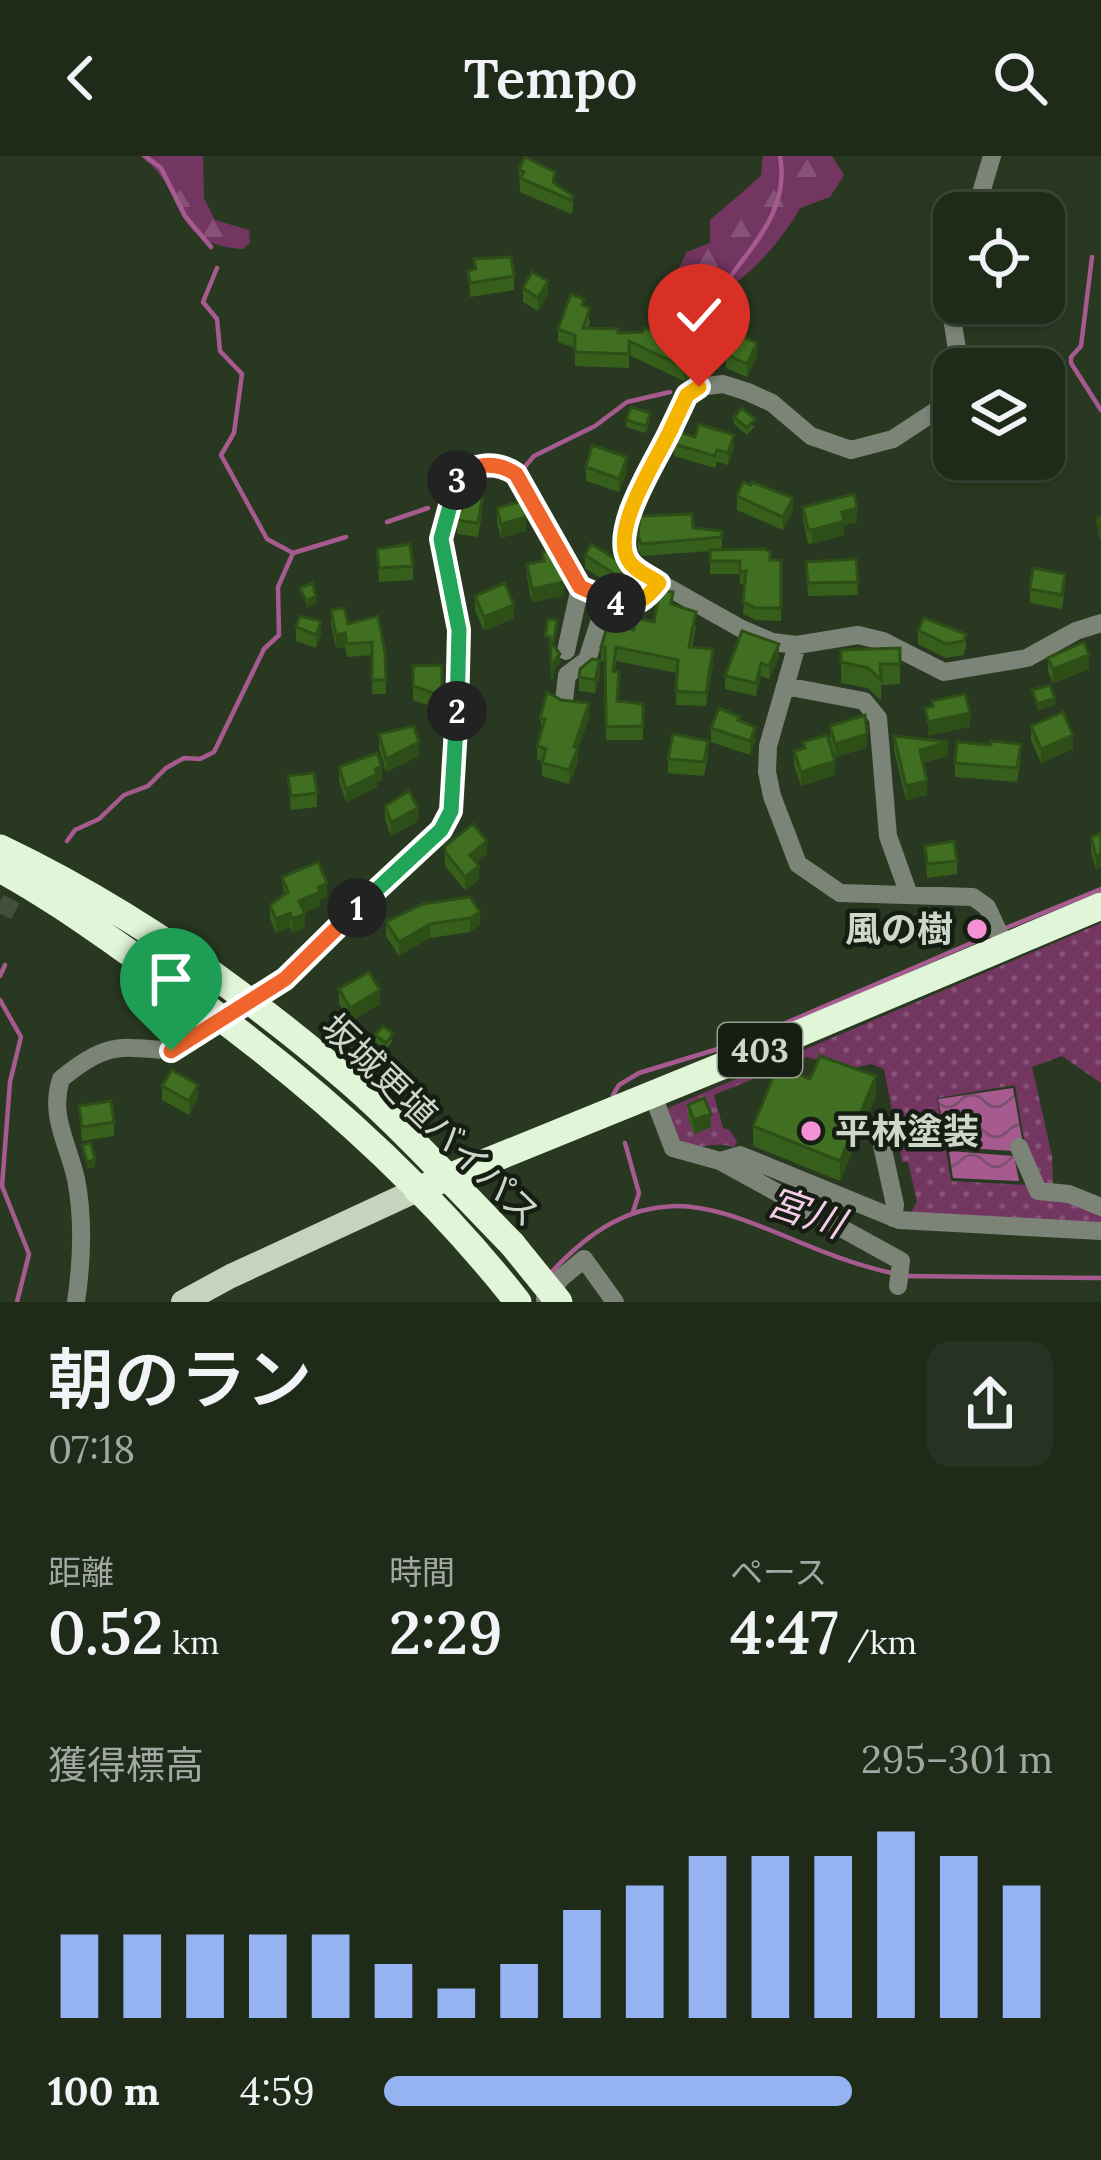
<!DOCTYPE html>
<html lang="ja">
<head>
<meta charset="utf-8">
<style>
	:root { --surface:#1f2b19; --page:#273322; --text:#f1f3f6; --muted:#a1a7a2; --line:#3c4738; --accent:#95b2f1 }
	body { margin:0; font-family:Lora,"Noto Sans JP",serif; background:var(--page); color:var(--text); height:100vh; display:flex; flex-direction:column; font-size:45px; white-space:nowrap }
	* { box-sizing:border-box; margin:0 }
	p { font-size:39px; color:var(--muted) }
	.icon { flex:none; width:66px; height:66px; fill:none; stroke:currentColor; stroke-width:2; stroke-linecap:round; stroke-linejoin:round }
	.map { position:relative; height:1146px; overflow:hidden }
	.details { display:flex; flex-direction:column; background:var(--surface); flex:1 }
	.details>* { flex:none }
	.fabs { position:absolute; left:933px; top:36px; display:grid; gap:24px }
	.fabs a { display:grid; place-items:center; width:132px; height:132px; border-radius:24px; background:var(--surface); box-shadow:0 3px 9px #0004,0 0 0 3px var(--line); font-size:60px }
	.pin { position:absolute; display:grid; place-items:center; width:102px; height:102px; color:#fff; margin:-123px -51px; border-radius:50% 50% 50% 0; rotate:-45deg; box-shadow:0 0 12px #0007 }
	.pin .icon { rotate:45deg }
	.km { position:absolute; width:60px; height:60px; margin:-30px; border-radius:50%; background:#222; color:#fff; font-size:33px; line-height:60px; text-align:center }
	.round { display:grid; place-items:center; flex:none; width:126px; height:126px; border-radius:24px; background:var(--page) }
	.headline { display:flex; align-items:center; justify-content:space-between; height:204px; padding:0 48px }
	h1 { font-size:66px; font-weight:600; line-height:90px }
	.stats { display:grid; grid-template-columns:repeat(3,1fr); gap:18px; height:204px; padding:12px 48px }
	.stats div { display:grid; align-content:center }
	.stats b { font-size:60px; font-weight:600 }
	.stats small { font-size:33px; font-weight:400 }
	.stats p { font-size:33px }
	.chart { height:336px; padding:24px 48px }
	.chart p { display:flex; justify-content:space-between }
	.chart svg { width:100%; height:216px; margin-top:12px; stroke:var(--accent); stroke-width:6 }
	ul { padding:0 48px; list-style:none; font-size:39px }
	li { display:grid; grid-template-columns:192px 144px 1fr; align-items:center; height:90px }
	li i { height:30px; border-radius:15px; background:var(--accent) }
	header { display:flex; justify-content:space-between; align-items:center; height:156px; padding:0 48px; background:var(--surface); font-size:54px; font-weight:600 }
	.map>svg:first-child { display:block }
	.grass { fill:url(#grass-dots) }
	.forest { fill:url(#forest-firs) }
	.water { fill:url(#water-waves) }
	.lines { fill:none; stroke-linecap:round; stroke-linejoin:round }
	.stream { stroke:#a75a8f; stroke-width:4.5 }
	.minor-tunnel { stroke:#42513a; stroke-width:18; stroke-dasharray:18 9; stroke-linecap:butt }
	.minor { stroke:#7c8478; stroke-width:18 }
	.major { stroke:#c5d5bd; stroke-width:24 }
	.highway { stroke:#e1f5d8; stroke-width:27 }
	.minor-bridge { stroke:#7c8478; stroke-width:18 }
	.highway-bridge { stroke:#e1f5d8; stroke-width:27 }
	.wall { fill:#375f1c }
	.shaded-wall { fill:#2d4e17 }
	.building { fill:#406f21; stroke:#2d4e17; stroke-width:3 }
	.split-1-casing { stroke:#fff; stroke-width:24 }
	.split-2-casing { stroke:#fff; stroke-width:24 }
	.split-3-casing { stroke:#fff; stroke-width:24 }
	.split-4-casing { stroke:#fff; stroke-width:24 }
	.split-5-casing { stroke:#fff; stroke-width:24 }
	.split-6-casing { stroke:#fff; stroke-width:24 }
	.split-1 { stroke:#f0652b; stroke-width:15 }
	.split-2 { stroke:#22a559; stroke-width:15 }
	.split-3 { stroke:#22a559; stroke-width:15 }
	.split-4 { stroke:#f0652b; stroke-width:15 }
	.split-5 { stroke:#f5b400; stroke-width:15 }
	.split-6 { stroke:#f5b400; stroke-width:15 }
	.poi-dot { fill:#f491d4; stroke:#161d13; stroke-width:4.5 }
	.labels { text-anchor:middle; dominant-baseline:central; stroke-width:9; stroke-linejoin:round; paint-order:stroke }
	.shield { fill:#161d13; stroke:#969f92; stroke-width:3 }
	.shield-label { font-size:33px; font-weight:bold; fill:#cdd7c9 }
	.poi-label { font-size:36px; font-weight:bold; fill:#cdd7c9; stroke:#161d13; text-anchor:end }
	.street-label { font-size:36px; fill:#cdd7c9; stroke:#161d13 }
	.water-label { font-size:39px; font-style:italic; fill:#f6cbe7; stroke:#161d13 }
</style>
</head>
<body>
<header><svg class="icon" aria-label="back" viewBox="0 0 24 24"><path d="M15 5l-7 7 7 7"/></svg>Tempo<svg class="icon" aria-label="search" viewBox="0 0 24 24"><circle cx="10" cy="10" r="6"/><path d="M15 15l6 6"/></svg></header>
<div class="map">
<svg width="1101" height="1146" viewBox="0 0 1101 1146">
	<defs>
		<pattern id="grass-dots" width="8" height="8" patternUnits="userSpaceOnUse" patternTransform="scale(3)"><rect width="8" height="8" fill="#733661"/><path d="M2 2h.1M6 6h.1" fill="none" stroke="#865276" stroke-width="1.8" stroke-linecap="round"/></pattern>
		<pattern id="forest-firs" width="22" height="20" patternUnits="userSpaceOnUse" patternTransform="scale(3)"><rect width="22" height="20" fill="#733661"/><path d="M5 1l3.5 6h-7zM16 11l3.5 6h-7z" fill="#865276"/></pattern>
		<pattern id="water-waves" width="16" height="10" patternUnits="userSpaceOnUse" patternTransform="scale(3)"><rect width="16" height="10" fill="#a75a8f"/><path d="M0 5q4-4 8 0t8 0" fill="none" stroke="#7d506e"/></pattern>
	</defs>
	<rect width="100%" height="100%" fill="#293921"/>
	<path class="grass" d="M1101,767v160l-39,-27 -30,11 20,89 1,30 -10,-1 -19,-46 -9,-54 -78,13 14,83 76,4 74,28v12l-191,-11 7,-12 -9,-40h-6l-18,-93 -13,-5 -21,5 -43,-12 -93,38 9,33 7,2 7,12 -3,5c-35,-11 -54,24 -66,-39z"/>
	<path class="forest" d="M140,0h63l1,42 11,22 34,10 1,13 -7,6c-78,-5 -53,-59 -103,-93z
		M763,0h69l12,19 -14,22 -30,11c-13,25 -53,75 -81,83 -16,5 -30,-10 -42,-19l10,-20 23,-9v-23l51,-44z"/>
	<path class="water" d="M1013,932l9,51 -8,12 -66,-4 -10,-48z
		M949,995l65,5 5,25 -66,-3z"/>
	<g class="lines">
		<path class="stream" d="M145,0l16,12 24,48 26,31
			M1092,101l-11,89 -10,11v6l30,47
			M217,112l-14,34 14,17 3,32 22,23 -8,59 -13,22 46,84 26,14
			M706,201c-17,-77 90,-114 74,-201
			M523,313l11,-13 61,-30 32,-24 43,-10
			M462,339l16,-17 19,-4
			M387,366l41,-14
			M293,397l53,-16
			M67,685l8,-11 24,-11 25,-24 24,-9 18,-18 18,-10 16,1 14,-7 50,-103 15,-14 -1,-48 15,-34
			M1001,774l100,-41
			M0,820l5,-11
			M0,844l21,37 -11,45 -8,104 27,68 -12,48
			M613,939l6,-10 20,-12 105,-32 246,-106
			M625,987l14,50 -6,19
			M548,1120c125,-139 205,-33 344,-3
			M903,1120l198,2"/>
		<path class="minor-tunnel" d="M3,759l35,-67"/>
		<path class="minor" d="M975,57l17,-57
			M954,132l-3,23 9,58
			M954,236l-20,20 -41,27 -42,11 -40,-14 -39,-33 -24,-11 -25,-8 -24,3 -12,8 -37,80 -22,34 -4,44 8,14 108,61 32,14 25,3 61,-10 25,6 61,31 83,-14 49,-27 25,-8
			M797,489l-29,101 -1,26 5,24 26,68 42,29 133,4 14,10 18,39
			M566,495l14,-64
			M785,530l79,15 14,17 10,118 21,59
			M564,545l3,-26 20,-15 19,-59
			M285,823l156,-149 10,-19 8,-181 -18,-91 18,-63c19,-14 38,-14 57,-2l64,113 26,14 21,5 19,-6 13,-17
			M652,937l21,55 47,13 20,-6 159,65 202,11
			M882,989l13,60 -2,13
			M1019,991l19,44 31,3 32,13
			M720,1005l181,100 -3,25
			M545,1143l16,-21 23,-19 31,43
			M76,1146c6,-41 8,-82 0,-123 -8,-36 -27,-63 -15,-100 22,-18 43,-33 72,-31 18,0 32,5 49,-2"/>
		<path class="major" d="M183,1146l48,-26 186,-86"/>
		<path class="highway" d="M0,692c126,60 244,143 350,234 57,50 109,108 162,162
			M0,713c46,25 88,55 131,85 143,97 280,212 387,348
			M417,1034l305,-124 379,-160"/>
		<path class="minor-bridge" d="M182,890l103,-67"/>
		<path class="highway-bridge" d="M512,1088l47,58"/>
	</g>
	<path class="wall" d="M519,13l36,14 18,13v13l-2,5 -51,-22z
		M474,103l40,17v14l-44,7 -2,-26 6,-1z
		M523,132l25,7 -10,16 -15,-9z
		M726,146v37h-16v-36z
		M584,150l6,16 -2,6 30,5 84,35 -2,5 -16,8 -55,-26v13l-54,-2v-18l-17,-6v-13z
		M726,198l31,2 -10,21 -21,-9z
		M734,261l21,9 -8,9 -13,-11z
		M626,264h24l-4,13 -20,-6z
		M674,288l60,3 -6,18 -11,-3 -2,6 -41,-12z
		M586,311l41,4 -8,21 -33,-11z
		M737,340l56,15 -10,19 -46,-20z
		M803,351l54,15 -13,3v10l-32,9 -4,-1 -5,-23z
		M497,352l29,23 -25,7 -4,-16z
		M482,357l-4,24 -21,-3v-14z
		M693,372l29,3v18l48,11h11v61l-25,-1 -13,-6 2,-30h-5v-10h-30v-23l-68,5 -4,-6v-13z
		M377,393l36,17v14l-34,2z
		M542,396l22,44 -32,6 -5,-24v-14l15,-3z
		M585,399l42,25 -8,10 -34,-22z
		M856,403l2,36 -50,1 -2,-34z
		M1065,432l-3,21 -32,-6v-14z
		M475,440l39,22 -30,13 -9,-21z
		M673,449l23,21 -4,22 21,15 -7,43 -30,-1 1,-32 -61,-12 -1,11 3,30 25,2v36h-37l-1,-79h-4v-14l53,-25z
		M331,454l54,43 1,41h-14v-39l-25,2 -2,-10 -9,1 -5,-24z
		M296,471l25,7 -5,14 -20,-7z
		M918,474l48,4v14l-3,7 -17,3 -28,-14z
		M900,492v36l-19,1v15l-13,-12 -27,-5v-33z
		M779,501l-10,22 -8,-3 -5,20 -31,-7v-13z
		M1048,502l41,11 -36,14 -5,-12z
		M442,509v45l-29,-10v-34z
		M600,518l-5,19 -16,-2v-14z
		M589,561l-11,33v12l-9,22 -27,-8v-15l-5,-1v-14l5,-14 -2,-14z
		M740,565l15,20 -5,14 -39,-13v-14z
		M830,570l37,22 -32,9 -5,-17z
		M1031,570l42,23 -32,14 -10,-23z
		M379,578l40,22 -33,16 -7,-24z
		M894,580l54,20 -25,7 4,32 -21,5 -12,-50z
		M803,586l32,33 -34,11 -7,-21v-14l9,-3z
		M708,598l-4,22 -36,-3v-14z
		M1021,602l-4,24 -62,-5v-14z
		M339,611l43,13 -5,2v5l-31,15 -7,-21z
		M288,620l29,17v14l-26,3z
		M385,650l33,15 -27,15 -6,-17z
		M1101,677l-5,37 -5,-19v-14z
		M445,690l42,8 -11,9 3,17 -14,10 -20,-24z
		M925,690l32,15v13l-30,4z
		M282,721l45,20 -7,3v6l-16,6 1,16 -13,5 -2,-6 -14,6 -6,-15v-13l14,-10z
		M470,741l10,28 -10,7 -40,6 -31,18 -13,-20v-14z
		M339,833l41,15 -30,18 -11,-19z
		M375,879l18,5 -7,10 -11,-8z
		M810,923l66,17 -36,85 -87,-35v-20z
		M162,930l36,12 -9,17 -27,-15z
		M688,949l23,22 -17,7 -6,-16z
		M79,950l35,16v14l-32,5z"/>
	<path class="shaded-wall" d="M548,125v14l-10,16v-13z
		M757,187v13l-10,21v-13z
		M702,199l-2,18 -16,8v-14z
		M734,279v12l-6,18v-12z
		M627,301v14l-8,21v-13z
		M793,342v13l-10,19v-13z
		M857,352v14l-13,3v10l-32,9v-14l30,-18z
		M526,361v14l-25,7v-14z
		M627,410v14l-8,10v-13z
		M564,426v14l-32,6v-13z
		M316,440v7l-10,5v-7z
		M514,449v13l-30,13v-14z
		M321,465v13l-5,14v-13z
		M345,477v14l-9,1v-13z
		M779,488v13l-10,22v-13z
		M713,493v14l-7,43v-13z
		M560,498v9l-5,6 -3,19 3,-28z
		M1089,499v14l-36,14v-14z
		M600,504v14l-5,19v-13z
		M761,507v13l-5,20v-13z
		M1055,542v7l-18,6v-7z
		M589,547v14l-11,33v12l-9,22v-14l5,-23z
		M970,557v14l-42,9v-14z
		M755,571v14l-5,14v-14z
		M867,578v14l-32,9v-13z
		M1073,579v14l-32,14v-14z
		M419,586v14l-33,16v-13z
		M948,586v14l-28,8v-14z
		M835,605v14l-34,11v-14z
		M382,611v13l-5,2v5l-31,15v-13z
		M927,625v14l-21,5v-14z
		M418,652v13l-27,15v-14z
		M487,685v13l-17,14v-13z
		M1101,698v14l-5,2v-14z
		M479,710v14l-14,10v-13z
		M327,727v14l-7,3v6l-21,8v-13z
		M480,756v13l-10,7v-14z
		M290,757v14l-14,6v-14z
		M305,758v14l-13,5v-14z
		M430,768v14l-31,18v-14z
		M380,834v14l-30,18v-14z
		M876,920v20l-36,85v-20z
		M198,929v13l-9,17v-14z
		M711,958v13l-17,7v-14z
		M95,1004v7l-8,2v-7z"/>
	<path class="building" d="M525,1l30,15 -2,10 20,14 -2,4 -51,-22 4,-6 -5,-3z
		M511,101l3,19 -44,7 -2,-12 8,-2 -2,-10z
		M532,116l16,9 -10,17 -15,-10z
		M571,138l13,5 -2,6 8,3 -7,20 35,1v4l25,-1 1,-4 50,16 8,11 -2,4 -16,8 -55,-26v13l-54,-2v-17l-17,-6z
		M726,146v23h-16v-22z
		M736,177l21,10 -10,21 -21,-10z
		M631,251l19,6 -4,13 -20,-6z
		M742,252l13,11 -8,9 -13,-11z
		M699,268l35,11 -6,18 -11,-3 -2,6 -41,-12 5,-12 16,5z
		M592,289l35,12 -8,22 -33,-12z
		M743,326l8,3 1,-3 41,16 -10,19 -46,-21z
		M854,338l3,14 -15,4 2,9 -32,9 -4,-1 -5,-22z
		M463,340l19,3 -4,24 -21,-3z
		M522,345l4,16 -25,7 -4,-16z
		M692,358l1,14 29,3v6l-80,7 -4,-7 2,-21z
		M1101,361v19l-1,1 -3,-19z
		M410,388l3,22 -34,2 -2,-19z
		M591,388l36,22 -8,11 -34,-22z
		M764,393l6,3v8h11v48h-25l-13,-6 3,-31 -6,1v-11h-30v-11z
		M551,394l13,22v10l-32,7 -5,-25 17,-3 -2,-9z
		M856,403l2,23 -50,1 -2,-21z
		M1033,412l32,6 -3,21 -32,-6z
		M312,427l4,13 -10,5 -6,-13z
		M505,427l9,22 -30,12 -9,-21z
		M660,434l13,2 -2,12 25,8 -7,35 24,2 -7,44 -30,-2 2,-31 -62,-13 -3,24 6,1 -2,29 26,3v22l-37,1 -1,-80h-4l7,-23 26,6 2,-12 18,4z
		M344,452l4,16 30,-8 7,37 1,27h-14v-38l-25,2 -2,-11 -9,2 -5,-25z
		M300,460l21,5 -5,14 -20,-8z
		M924,462l42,16 -3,7 -17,3 -28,-14z
		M548,463l9,1 -4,25 7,9 -5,6 -3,19 -2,-42 -5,-1z
		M742,475l37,13 -10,22 -8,-3 -5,20 -31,-7z
		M1084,486l5,13 -36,14 -5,-11z
		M900,492v16h-20l1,16 -13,-12 -27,-6v-12z
		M592,503l8,1 -5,20 -16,-3 1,-8z
		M442,509v31l-29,-10v-20z
		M1050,529l5,13 -18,6 -5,-14z
		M547,536l14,8 28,3 -15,44 4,1 -9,22 -27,-7 4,-14 -9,-3 8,-27 -5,-1z
		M965,538l5,19 -42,9 -3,-14 8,-2 -1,-5z
		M719,552l21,9 -2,3 17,7 -5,14 -39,-13z
		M1063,556l10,23 -32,14 -10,-23z
		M865,559l2,19 -32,10 -5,-18z
		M414,570l5,16 -33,17 -7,-25z
		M673,578l35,7 -4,21 -36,-3z
		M827,579l8,26 -34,11 -7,-21 11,-3 -2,-6z
		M894,580l54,6 -28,8 7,31 -21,5z
		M991,585l30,3 -4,24 -62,-5 2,-21 34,3z
		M377,597l5,14 -7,2 2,5 -31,15 -7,-22z
		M314,617l3,20 -26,3 -3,-20z
		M409,635l9,17 -27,14 -6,-16z
		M473,668l14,17 -17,14 9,11 -14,11 -20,-25v-6z
		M1101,677v21l-5,2 -5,-19z
		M954,685l3,20 -30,3 -2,-18z
		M318,706l9,21 -9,4 2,5 -21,9 6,13 -13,5 -2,-6 -14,6 -6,-14 18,-13 -6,-15z
		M470,741l10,15 -10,6 -40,6 -31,18 -13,-20 37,-18z
		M369,816l11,18 -30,18 -11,-19z
		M383,870l10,7 -7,10 -11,-8z
		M820,900l56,20 -36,85 -87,-35 25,-60 32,13z
		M172,914l26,15 -9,16 -27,-15z
		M704,942l7,16 -17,6 -6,-15z
		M111,945l3,21 -32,5 -3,-21z
		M91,987l4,17 -8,2 -5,-17z"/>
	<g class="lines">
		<defs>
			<path id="split-1" d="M171,895l114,-72 72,-71"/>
			<path id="split-2" d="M357,752l84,-78 10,-19 6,-100"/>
			<path id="split-3" d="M457,324l-16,59 18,91 -2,81"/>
			<path id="split-4" d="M457,324c17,-18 39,-19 59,-6l64,113 36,16"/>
			<path id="split-5" d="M616,447c21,5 31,-5 43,-20 -10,-7 -24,-12 -30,-22 -20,-31 28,-101 42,-132"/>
			<path id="split-6" d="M671,273l16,-34 12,-8"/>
		</defs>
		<use href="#split-1" class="split-1-casing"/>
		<use href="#split-2" class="split-2-casing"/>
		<use href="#split-3" class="split-3-casing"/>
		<use href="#split-4" class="split-4-casing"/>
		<use href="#split-5" class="split-5-casing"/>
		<use href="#split-6" class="split-6-casing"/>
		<use href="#split-1" class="split-1"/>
		<use href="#split-2" class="split-2"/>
		<use href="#split-3" class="split-3"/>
		<use href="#split-4" class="split-4"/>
		<use href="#split-5" class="split-5"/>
		<use href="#split-6" class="split-6"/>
	</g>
	<g class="poi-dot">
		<circle cx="977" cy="773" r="12"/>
		<circle cx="811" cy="975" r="12"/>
	</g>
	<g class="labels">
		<rect class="shield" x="718" y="867" width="84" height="54" rx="9"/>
		<g class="shield-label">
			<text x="760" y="894">403</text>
		</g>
		<g class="poi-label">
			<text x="953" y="773">風の樹</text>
			<text x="835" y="975" text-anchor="start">平林塗装</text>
		</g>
		<g class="street-label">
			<text transform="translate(431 964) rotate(44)">坂城更埴バイパス</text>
		</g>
		<g class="water-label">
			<text transform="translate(806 1056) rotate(19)">宮川</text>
		</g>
	</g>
</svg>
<div class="fabs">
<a><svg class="icon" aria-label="locate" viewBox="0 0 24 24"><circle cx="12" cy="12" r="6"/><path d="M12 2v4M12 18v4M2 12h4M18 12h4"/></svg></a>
<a><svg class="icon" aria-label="layers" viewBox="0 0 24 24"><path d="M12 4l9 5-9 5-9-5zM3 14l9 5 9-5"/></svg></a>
</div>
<div class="pin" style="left:171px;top:895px;background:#1e9e55"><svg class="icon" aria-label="arrive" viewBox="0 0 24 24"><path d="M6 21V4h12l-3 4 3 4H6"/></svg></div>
<div class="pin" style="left:699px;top:231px;background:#d93025"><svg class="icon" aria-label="check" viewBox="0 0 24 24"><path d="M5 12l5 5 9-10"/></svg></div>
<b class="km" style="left:357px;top:752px">1</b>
<b class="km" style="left:457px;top:555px">2</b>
<b class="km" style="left:457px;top:324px">3</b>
<b class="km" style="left:616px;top:447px">4</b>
</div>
<section class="details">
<div class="headline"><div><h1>朝のラン</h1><p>07:18</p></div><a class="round"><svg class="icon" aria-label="share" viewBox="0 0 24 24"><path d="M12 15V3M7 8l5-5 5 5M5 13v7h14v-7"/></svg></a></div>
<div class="stats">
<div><p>距離</p><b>0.52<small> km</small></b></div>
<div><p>時間</p><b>2:29</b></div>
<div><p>ペース</p><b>4:47<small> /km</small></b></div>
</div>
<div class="chart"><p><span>獲得標高</span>295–301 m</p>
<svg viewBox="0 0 160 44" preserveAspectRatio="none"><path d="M5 44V27M15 44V27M25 44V27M35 44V27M45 44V27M55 44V33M65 44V38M75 44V33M85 44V22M95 44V17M105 44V11M115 44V11M125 44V11M135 44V6M145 44V11M155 44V17"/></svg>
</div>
<ul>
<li><b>100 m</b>4:59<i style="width:70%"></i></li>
</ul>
</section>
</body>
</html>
